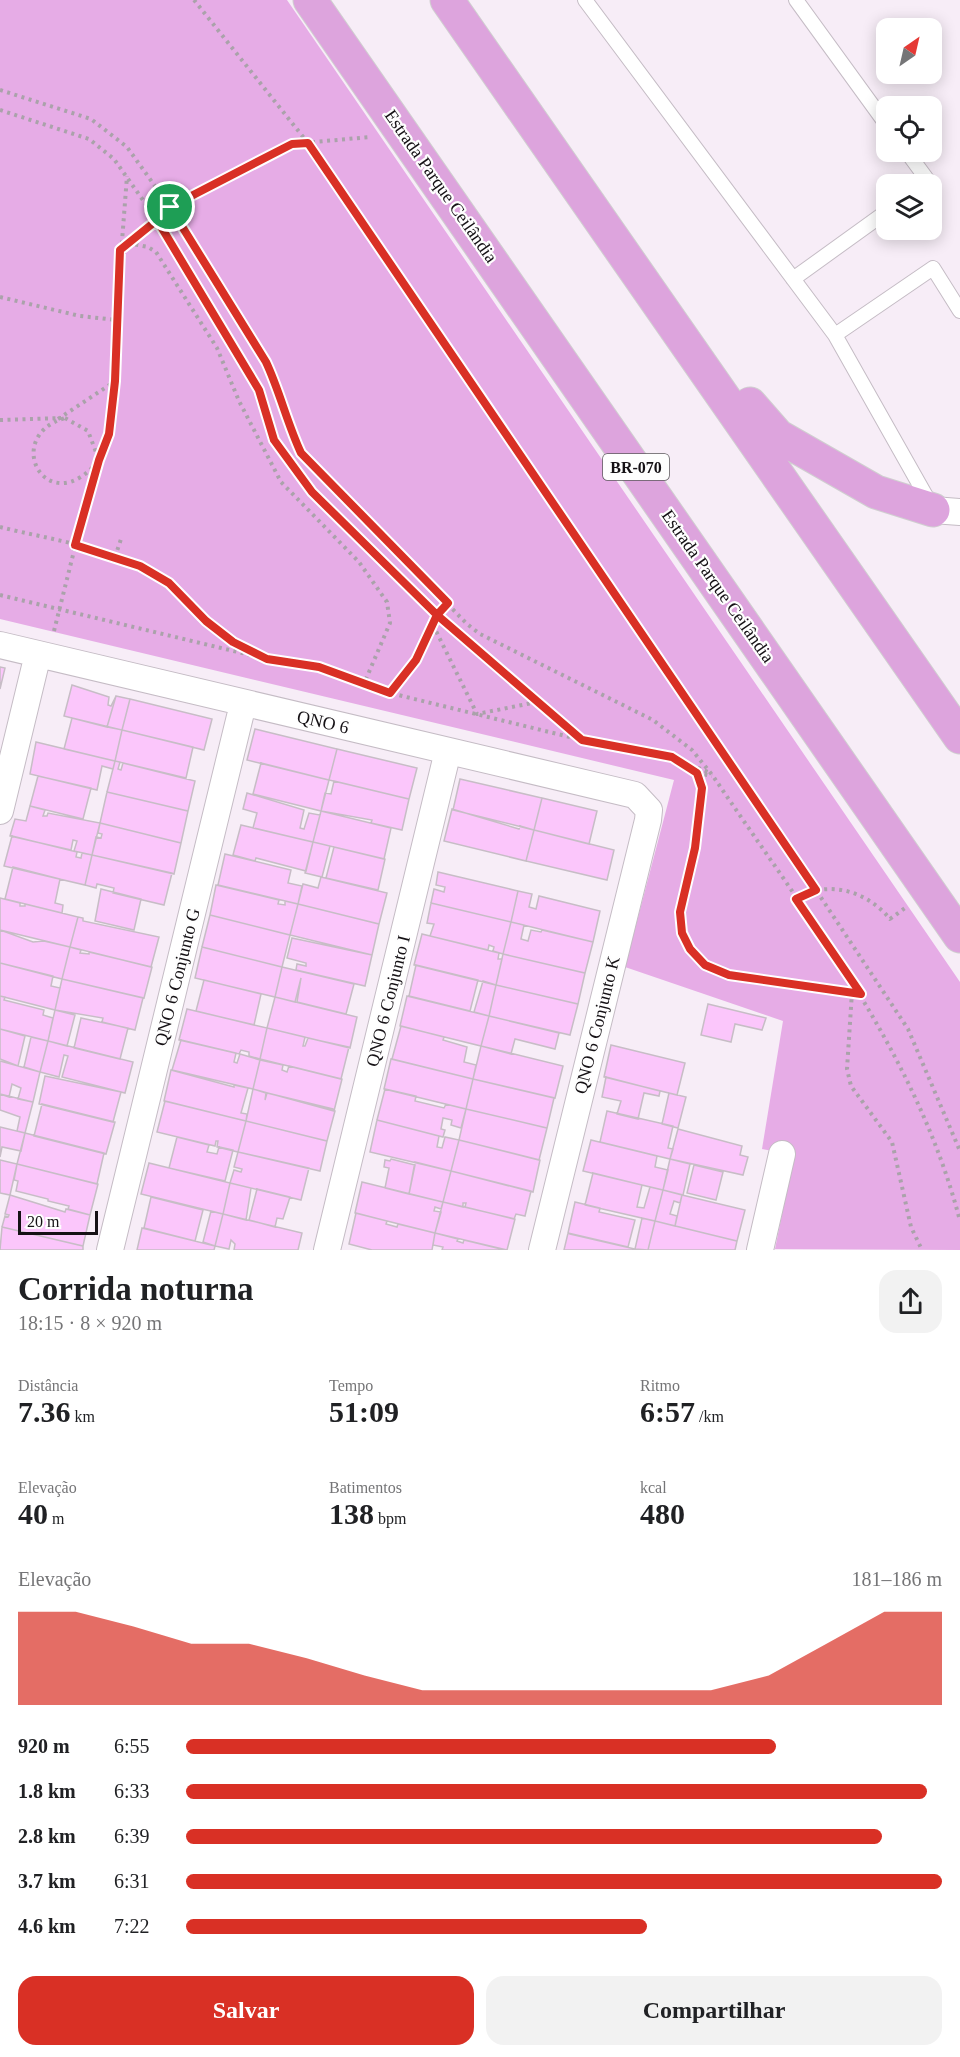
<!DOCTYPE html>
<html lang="pt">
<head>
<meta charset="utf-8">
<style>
	:root { --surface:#fff; --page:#f2f2f2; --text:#202124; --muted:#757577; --accent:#d93025 }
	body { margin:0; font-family:"Times New Roman",serif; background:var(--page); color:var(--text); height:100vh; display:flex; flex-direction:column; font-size:22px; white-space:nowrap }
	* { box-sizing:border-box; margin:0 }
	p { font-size:20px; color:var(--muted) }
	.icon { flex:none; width:33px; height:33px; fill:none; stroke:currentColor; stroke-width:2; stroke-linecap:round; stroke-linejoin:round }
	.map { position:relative; height:1250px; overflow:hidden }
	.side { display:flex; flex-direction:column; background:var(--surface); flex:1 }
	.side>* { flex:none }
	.needle { width:39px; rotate:34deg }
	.fabs { position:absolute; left:876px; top:18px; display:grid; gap:12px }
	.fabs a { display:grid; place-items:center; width:66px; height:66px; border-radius:12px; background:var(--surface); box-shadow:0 3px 15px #0003; font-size:30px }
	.scale { position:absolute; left:18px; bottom:15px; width:80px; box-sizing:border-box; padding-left:6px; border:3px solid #151115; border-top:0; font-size:16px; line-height:21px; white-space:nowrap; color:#151115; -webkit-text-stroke:4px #fefefe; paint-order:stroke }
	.pin { position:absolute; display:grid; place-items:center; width:51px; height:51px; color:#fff; margin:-26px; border:3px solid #fff; border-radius:50%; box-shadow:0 2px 6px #0007 }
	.round { display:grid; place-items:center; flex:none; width:63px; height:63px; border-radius:18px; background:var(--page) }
	.headline { display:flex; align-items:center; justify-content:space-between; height:102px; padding:0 18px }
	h1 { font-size:33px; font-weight:700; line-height:45px }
	.metrics { display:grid; grid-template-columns:repeat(3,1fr); gap:9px; height:102px; padding:6px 18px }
	.metrics div { display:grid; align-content:center }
	.metrics b { font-size:30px; font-weight:700 }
	.metrics small { font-size:16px; font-weight:400 }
	.metrics p { font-size:16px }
	.chart { height:168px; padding:12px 18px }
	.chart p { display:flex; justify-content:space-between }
	.chart svg { width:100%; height:108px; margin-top:6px; fill:var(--accent); opacity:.7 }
	.cta { display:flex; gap:12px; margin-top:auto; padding:12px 18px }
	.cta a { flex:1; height:69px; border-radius:18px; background:var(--accent); color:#fff; font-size:24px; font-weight:700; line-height:69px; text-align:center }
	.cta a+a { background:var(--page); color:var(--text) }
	ul { padding:0 18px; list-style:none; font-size:20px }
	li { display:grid; grid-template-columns:96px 72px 1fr; align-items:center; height:45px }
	li i { height:15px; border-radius:8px; background:var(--accent) }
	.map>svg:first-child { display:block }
	.green { fill:#e6ace6 }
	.building { fill:#fbc6fb; stroke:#c7bdc6; stroke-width:1.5 }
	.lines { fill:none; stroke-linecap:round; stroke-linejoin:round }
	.service-casing { stroke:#c5bcc5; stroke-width:16 }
	.minor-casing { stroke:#c5bcc5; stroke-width:28 }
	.motorway-casing { stroke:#d0cfd0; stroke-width:35 }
	.path { stroke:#aaa2aa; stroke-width:4; stroke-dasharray:3 4.5; stroke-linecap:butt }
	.service { stroke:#fff; stroke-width:14 }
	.minor { stroke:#fff; stroke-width:26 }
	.motorway { stroke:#dda4dd; stroke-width:33 }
	.route-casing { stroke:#fff; stroke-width:12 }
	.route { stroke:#d93025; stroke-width:8 }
	.labels { text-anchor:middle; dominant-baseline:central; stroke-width:4.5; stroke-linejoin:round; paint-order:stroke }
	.shield { fill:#fefefe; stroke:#5b585b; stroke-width:1.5 }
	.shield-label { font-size:16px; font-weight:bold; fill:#151115 }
	.street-label { font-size:18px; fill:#151115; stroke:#fefefe }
</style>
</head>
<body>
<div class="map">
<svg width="960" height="1250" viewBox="0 0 960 1250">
	<rect width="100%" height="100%" fill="#f7edf7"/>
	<path class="green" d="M0,0h287l673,982v268l-185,-1 19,-94 -32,-6 21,-128 -158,-54 49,-187 -674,-161z"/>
	<path class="building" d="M0,667l5,1 -5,21z
		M72,685l37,12 -1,8 3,1 5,-10 -9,31 -43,-11z
		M116,696l14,3 -8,31 -15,-3z
		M130,699l82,20 -8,31 -82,-20z
		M72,718l50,12 -7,31 -51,-12z
		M255,729l82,20 -8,31 -82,-20z
		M122,730l71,17 -7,31 -71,-17z
		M36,742l79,19 -2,8 -11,-3 -5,24 -67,-16z
		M337,749l80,19 -8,31 -80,-19z
		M115,761l5,1 -2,7 3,1 2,-7 72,18 -7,30 -81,-19z
		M261,763l68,17 -8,31 -68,-17z
		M38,776l53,12 -8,31 -53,-13z
		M460,779l82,19 -8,32 -81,-20z
		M334,781l75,18 -7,31 -31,-7 1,-3 -51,-9 4,-18 6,1z
		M107,792l81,19 -7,32 -81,-20z
		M247,793l57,17 -4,18 4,1 5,-16 11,2 -7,27 -60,-14 4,-15 -14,-4z
		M542,798l55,13 -8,33 -55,-14z
		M30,806l15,4 -2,6h4l1,-3 52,10 -8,32 -18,-4 3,-10 -4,-1 -2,10 -61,-14 5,-17 11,2z
		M452,809l67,20 1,-3 14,4 -8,31 -82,-20z
		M321,811l70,17 -7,31 -71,-17z
		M100,823l81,20 -7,31 -82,-19 4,-18 5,1 1,-4 -4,-1z
		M241,825l72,17 -7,29 -50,-13 -1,3 -22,-6z
		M534,830l80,20 -7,30 -81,-19z
		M12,836l65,16 -1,5 5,1 1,-5 10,2 -7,30 -81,-19z
		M313,842l17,4 -8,31 -17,-4z
		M334,847l51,12 -7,31 -52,-12z
		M225,854l66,16 -3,13 14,3 -4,18 -80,-19z
		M92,855l80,18 -8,32 -51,-12 1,-5 -17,-4 -1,4 -11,-3z
		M13,867l47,12 -5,24 8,2 -1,8 -57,-14z
		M438,872l80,19 -7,31 -80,-19 3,-14 10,3 1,-5 -9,-2z
		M321,877l66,16 -8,31 -81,-20 5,-20 15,4z
		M216,885l63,15 -1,4 7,1v-4l13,3 -8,31 -80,-20z
		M101,889l40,10 -7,31 -39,-9z
		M518,891l14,3 -3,13 7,2 3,-13 61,15 -7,31 -82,-20z
		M0,898l20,5v3h5v-2l53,13 -8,30 -70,-17z
		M431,903l80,19 -8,32 -10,-3 1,-4 -5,-2 -1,5 -58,-14 4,-12 -7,-1z
		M298,904l81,20 -7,31 -82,-20z
		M210,915l80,20 -8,32 -80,-20z
		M78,917l5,1v3l76,16 -8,30 -81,-20z
		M511,922l13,3 -3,14 7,2 3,-11 10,2 1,-2 51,12 -8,31 -82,-19z
		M0,930l33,12 11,-1 26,6 -8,32 -62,-16z
		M422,934l77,19 -1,6h4l-6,26 -82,-20z
		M292,938l80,17 -7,31 -69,-16 1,-6 9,2v-3l-19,-5z
		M70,947l11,3 -1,3 9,1v-2l63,15 -8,31 -82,-19z
		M202,947l80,20 -7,30 -80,-19z
		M503,954l82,19 -7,31 -82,-19z
		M0,963l53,13 -2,10 9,2 -5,22 -55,-14z
		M416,965l62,15 -8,31 -61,-15z
		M282,967l72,17 -8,30 -49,-12 4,-24 -6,24 -20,-5z
		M62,979l81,19 -8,32 -33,-8 1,-4 -48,-8z
		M204,980l57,14 -7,31 -58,-14z
		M483,981l13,4 -7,31 -15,-4z
		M496,985l82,19 -8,31 -81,-19z
		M0,996l5,1 -1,3 40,10 -1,5 10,3 -5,23 -48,-12z
		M407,996l82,20 -8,30 -81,-20z
		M275,997l82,20 -7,31 -83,-20z
		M708,1004l58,14 -4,12 -27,-6 -4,18 -30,-7z
		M187,1009l80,19 -7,31 -11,-3v-4l-8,-2 -2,4 -60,-14z
		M55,1010l20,5 -8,31 -19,-5z
		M489,1016l70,17 -4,16 -40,-10 -4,15 -30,-8z
		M81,1018l47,10 -8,31 -46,-11z
		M401,1026l43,11 -1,3 24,7 -3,15 12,3 -3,14 -81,-20z
		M267,1028l38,9 -2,9h2l3,-8 41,9 -8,32 -81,-20z
		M0,1029l25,7 -7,30 -18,-7z
		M31,1037l17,4 -8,31 -16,-5z
		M181,1040l55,13 -2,9 3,1 3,-9 20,6 -7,29 -81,-19z
		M48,1041l85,21 -8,31 -63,-16 6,-21 -4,-1 -5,22 -19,-5z
		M611,1045l74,18 -8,32 -73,-18z
		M481,1046l82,20 -8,32 -82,-19z
		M391,1059l82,20 -7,30 -82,-20z
		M260,1060l23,5 -1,5 5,2 2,-6 53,13 -8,32 -81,-22z
		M0,1061l40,11 -7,30 -15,-3 3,-11 -9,-4 -3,13 -9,-3z
		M171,1070l63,17v-2l14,3 -7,25 6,1 -1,7 -82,-20z
		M45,1076l76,16 -8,30 -74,-18z
		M606,1077l54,14 -1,5 -15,-3 -6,26 -21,-5 4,-13 -19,-4z
		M473,1079l81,19 -7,30 -81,-19z
		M253,1089l13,4 -1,7 2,-7 66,16 2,2 -8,30 -81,-20z
		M385,1089l31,7 -1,5 29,7 2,-4 20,5 -5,19 -10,-3 1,-5 -9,-2 -2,11 4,1 -2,7 -66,-17z
		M669,1093l17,4 -8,31 -16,-4z
		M0,1094l33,8 -8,31 -8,-2 3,-14 -20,-7z
		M165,1101l81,20 -8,31 -21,-5 1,-6h-2l-1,5 -58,-14z
		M42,1104l73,18 -9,32 -72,-18z
		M466,1109l81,19 -8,32 -80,-20z
		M607,1111l66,15 -5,22 5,1 -3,10 -70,-17z
		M377,1120l62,16 -2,11 5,1 3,-11 14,3 -8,31 -81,-19z
		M246,1121l81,20 -7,30 -82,-19z
		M0,1127l25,6 -4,18 -19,-4 -2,10z
		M678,1129l64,17 -2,9 8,2 -5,18 -73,-16z
		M25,1133l79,20 -7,31 -80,-20z
		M177,1137l32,8 -2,7 10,2 2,-7 14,3 -8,31 -56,-13z
		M459,1140l81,20 -7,32 -82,-21z
		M591,1140l66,16 -2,11 13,3 -5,20 -80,-19z
		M238,1152l71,16 -8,32 -71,-17 4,-13 7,2 1,-3 -8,-2z
		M391,1159l24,6 -6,29 -24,-6 4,-20 -5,-1 1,-7 5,1z
		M670,1159l20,5 -7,31 -20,-5z
		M0,1160l17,4 -7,31 -10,-2z
		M415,1162l36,9 -8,31 -34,-8z
		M149,1163l81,20 -7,31 -82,-20z
		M17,1164l81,20 -8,31 -22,-6 1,-3 -21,-5v-2l-32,-8 2,-10 -4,-1z
		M694,1165l29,7 -7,28 -29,-7z
		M451,1171l80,20 -6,25 -9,-2 -2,5 -49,-12 1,-4h-3v4l-20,-5z
		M593,1173l49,12 -5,22 7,1 6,-21 13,3 -8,31 -70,-16z
		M362,1182l81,20 -2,7 -6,-2 -1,4 7,1 -6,21 -80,-20z
		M230,1183l21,5 -5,32 -23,-6z
		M257,1189l33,8 -7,22 -6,-1 -2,9 -26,-7z
		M663,1190l19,5 -2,8 -6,-2 -4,13 7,2 -2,10 -20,-5z
		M10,1195l55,17 1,-3 24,6 -7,31 -81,-19 3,-11 3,1 1,-2 -4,-1z
		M682,1195l63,15 -8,31 -62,-15z
		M151,1197l52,13 -8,31 -51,-13z
		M443,1202l72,17 -8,31 -72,-17z
		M575,1202l25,6 -1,4 36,8 -7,27 -60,-14z
		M211,1211l12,3 -8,32 -12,-4z
		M356,1213l31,8 -1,3 11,3 1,-3 37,9 -3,17h-60l-23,-6z
		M223,1214l79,19 -4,17h-64l1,-6 -4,-4 -2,9 -14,-3z
		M642,1218l13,3 -7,29 -13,-1z
		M655,1221l82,20 -2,9h-87z
		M2,1227l81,19v4h-83z
		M142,1228l73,18 -1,4h-77z
		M435,1233l23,6 -1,2 6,2 1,-3 41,10h-63l1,-3 -10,-2z
		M568,1233l2,1 69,16h-75z"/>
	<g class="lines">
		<defs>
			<path id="service" d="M585,0l250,335 96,170
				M796,0l90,124
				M907,152l22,30 -4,2
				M793,279l93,-67
				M835,335l98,-67 27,43"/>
			<path id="minor" d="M933,510l27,2
				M0,645l635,150 14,15 -1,10 -106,430
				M0,811l38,-157
				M110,1250l133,-546
				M327,1250l121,-499
				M760,1250l22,-96"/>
			<path id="motorway" d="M310,0l650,936
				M447,0l513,737
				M750,404l28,32 98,56 57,18"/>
		</defs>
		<use href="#service" class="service-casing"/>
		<use href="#minor" class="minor-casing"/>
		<use href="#motorway" class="motorway-casing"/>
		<path class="path" d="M194,0l114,143 508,747 92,139 52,122
			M0,90l91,29 36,28 43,60 96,155c14,30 21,61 35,91l166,171 13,10 173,86 39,30 21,26c95,141 204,278 247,445
			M0,110l89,29 25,20 43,61 102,170 15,50 38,52 125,123 145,125
			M170,207l122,-63 78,-7
			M128,243l20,4 8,5 61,96 22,53 42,81 78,80 28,40 3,21 -27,63
			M121,250l36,-30
			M0,297l80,19 36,4 11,-144
			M65,418l23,13 11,29c-51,64 -99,-23 -34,-42z
			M58,419l56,-37
			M0,420l61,-2
			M0,527c52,13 127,23 169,57 13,10 24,24 36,36 16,15 33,25 53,35
			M115,557l7,-21
			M0,595l267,64 52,8 71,26 192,47 90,17 36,15
			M433,625l44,89 60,-12
			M54,631l32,-128 23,-69 6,-53 1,-61
			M390,693l26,-33 21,-45 11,-12
			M683,763c5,2 12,6 14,11 17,26 -15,107 -17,138 -1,20 9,40 25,52 23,18 122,25 156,30
			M697,773l15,3
			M796,899c32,-20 71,-8 94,20l15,-11
			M852,992l-5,77 4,17 41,56 19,85 11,23"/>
		<use href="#service" class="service"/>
		<use href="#minor" class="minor"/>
		<use href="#motorway" class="motorway"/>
	</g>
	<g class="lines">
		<defs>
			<path id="route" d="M170,207l96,155c14,30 21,61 35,91l147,150 -11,12 -21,45 -26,33 -71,-26 -52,-8 -34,-17 -27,-21 -37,-38 -29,-17 -65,-21 24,-85 10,-26 6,-53 5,-131 37,-30 102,170 15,50 38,52 125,123 145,125 90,17 25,16 5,15 -7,60 -15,64 2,21 8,16 15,16 24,10 132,19 -65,-95 20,-9 -508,-747 -16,1 -122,63"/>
		</defs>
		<use href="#route" class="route-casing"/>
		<use href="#route" class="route"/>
	</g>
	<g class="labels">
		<rect class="shield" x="603" y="454" width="66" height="26" rx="4.5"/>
		<g class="shield-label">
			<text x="636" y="467">BR-070</text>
		</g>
		<g class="street-label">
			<text transform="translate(441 186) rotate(55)">Estrada Parque Ceilândia</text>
			<text transform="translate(718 586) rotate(55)">Estrada Parque Ceilândia</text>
			<text transform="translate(323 722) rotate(13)">QNO 6</text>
			<text transform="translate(177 977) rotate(-76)">QNO 6 Conjunto G</text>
			<text transform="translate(388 1001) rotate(-76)">QNO 6 Conjunto I</text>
			<text transform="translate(597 1025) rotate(-76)">QNO 6 Conjunto K</text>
		</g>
	</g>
</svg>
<div class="fabs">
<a><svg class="needle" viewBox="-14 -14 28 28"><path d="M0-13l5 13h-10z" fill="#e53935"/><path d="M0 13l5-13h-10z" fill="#757577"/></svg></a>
<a><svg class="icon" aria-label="locate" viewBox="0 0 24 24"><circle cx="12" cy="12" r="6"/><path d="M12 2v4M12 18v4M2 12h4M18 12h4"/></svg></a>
<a><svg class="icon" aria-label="layers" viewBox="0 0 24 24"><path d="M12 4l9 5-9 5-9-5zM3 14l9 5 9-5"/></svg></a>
</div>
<div class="scale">20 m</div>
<div class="pin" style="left:170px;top:207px;background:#1e9e55"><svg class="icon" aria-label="arrive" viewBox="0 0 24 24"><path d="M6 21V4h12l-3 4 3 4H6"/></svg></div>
</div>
<section class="side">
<div class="headline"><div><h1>Corrida noturna</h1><p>18:15 · 8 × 920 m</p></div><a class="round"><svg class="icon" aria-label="share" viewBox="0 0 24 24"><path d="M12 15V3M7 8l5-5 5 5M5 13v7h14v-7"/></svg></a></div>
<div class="metrics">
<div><p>Distância</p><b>7.36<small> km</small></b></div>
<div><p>Tempo</p><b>51:09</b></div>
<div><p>Ritmo</p><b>6:57<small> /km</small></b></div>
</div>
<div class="metrics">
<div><p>Elevação</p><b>40<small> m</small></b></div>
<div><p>Batimentos</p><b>138<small> bpm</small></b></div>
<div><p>kcal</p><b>480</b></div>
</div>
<div class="chart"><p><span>Elevação</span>181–186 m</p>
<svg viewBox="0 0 160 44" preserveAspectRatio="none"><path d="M0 44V6L10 6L20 12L30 19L40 19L50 25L60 32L70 38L80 38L90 38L100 38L110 38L120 38L130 32L140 19L150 6L160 6V44z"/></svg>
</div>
<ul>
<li><b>920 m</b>6:55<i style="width:78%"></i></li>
<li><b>1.8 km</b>6:33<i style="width:98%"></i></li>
<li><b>2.8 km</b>6:39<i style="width:92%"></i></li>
<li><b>3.7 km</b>6:31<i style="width:100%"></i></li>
<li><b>4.6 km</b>7:22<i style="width:61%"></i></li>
</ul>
<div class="cta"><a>Salvar</a><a>Compartilhar</a></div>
</section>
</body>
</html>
